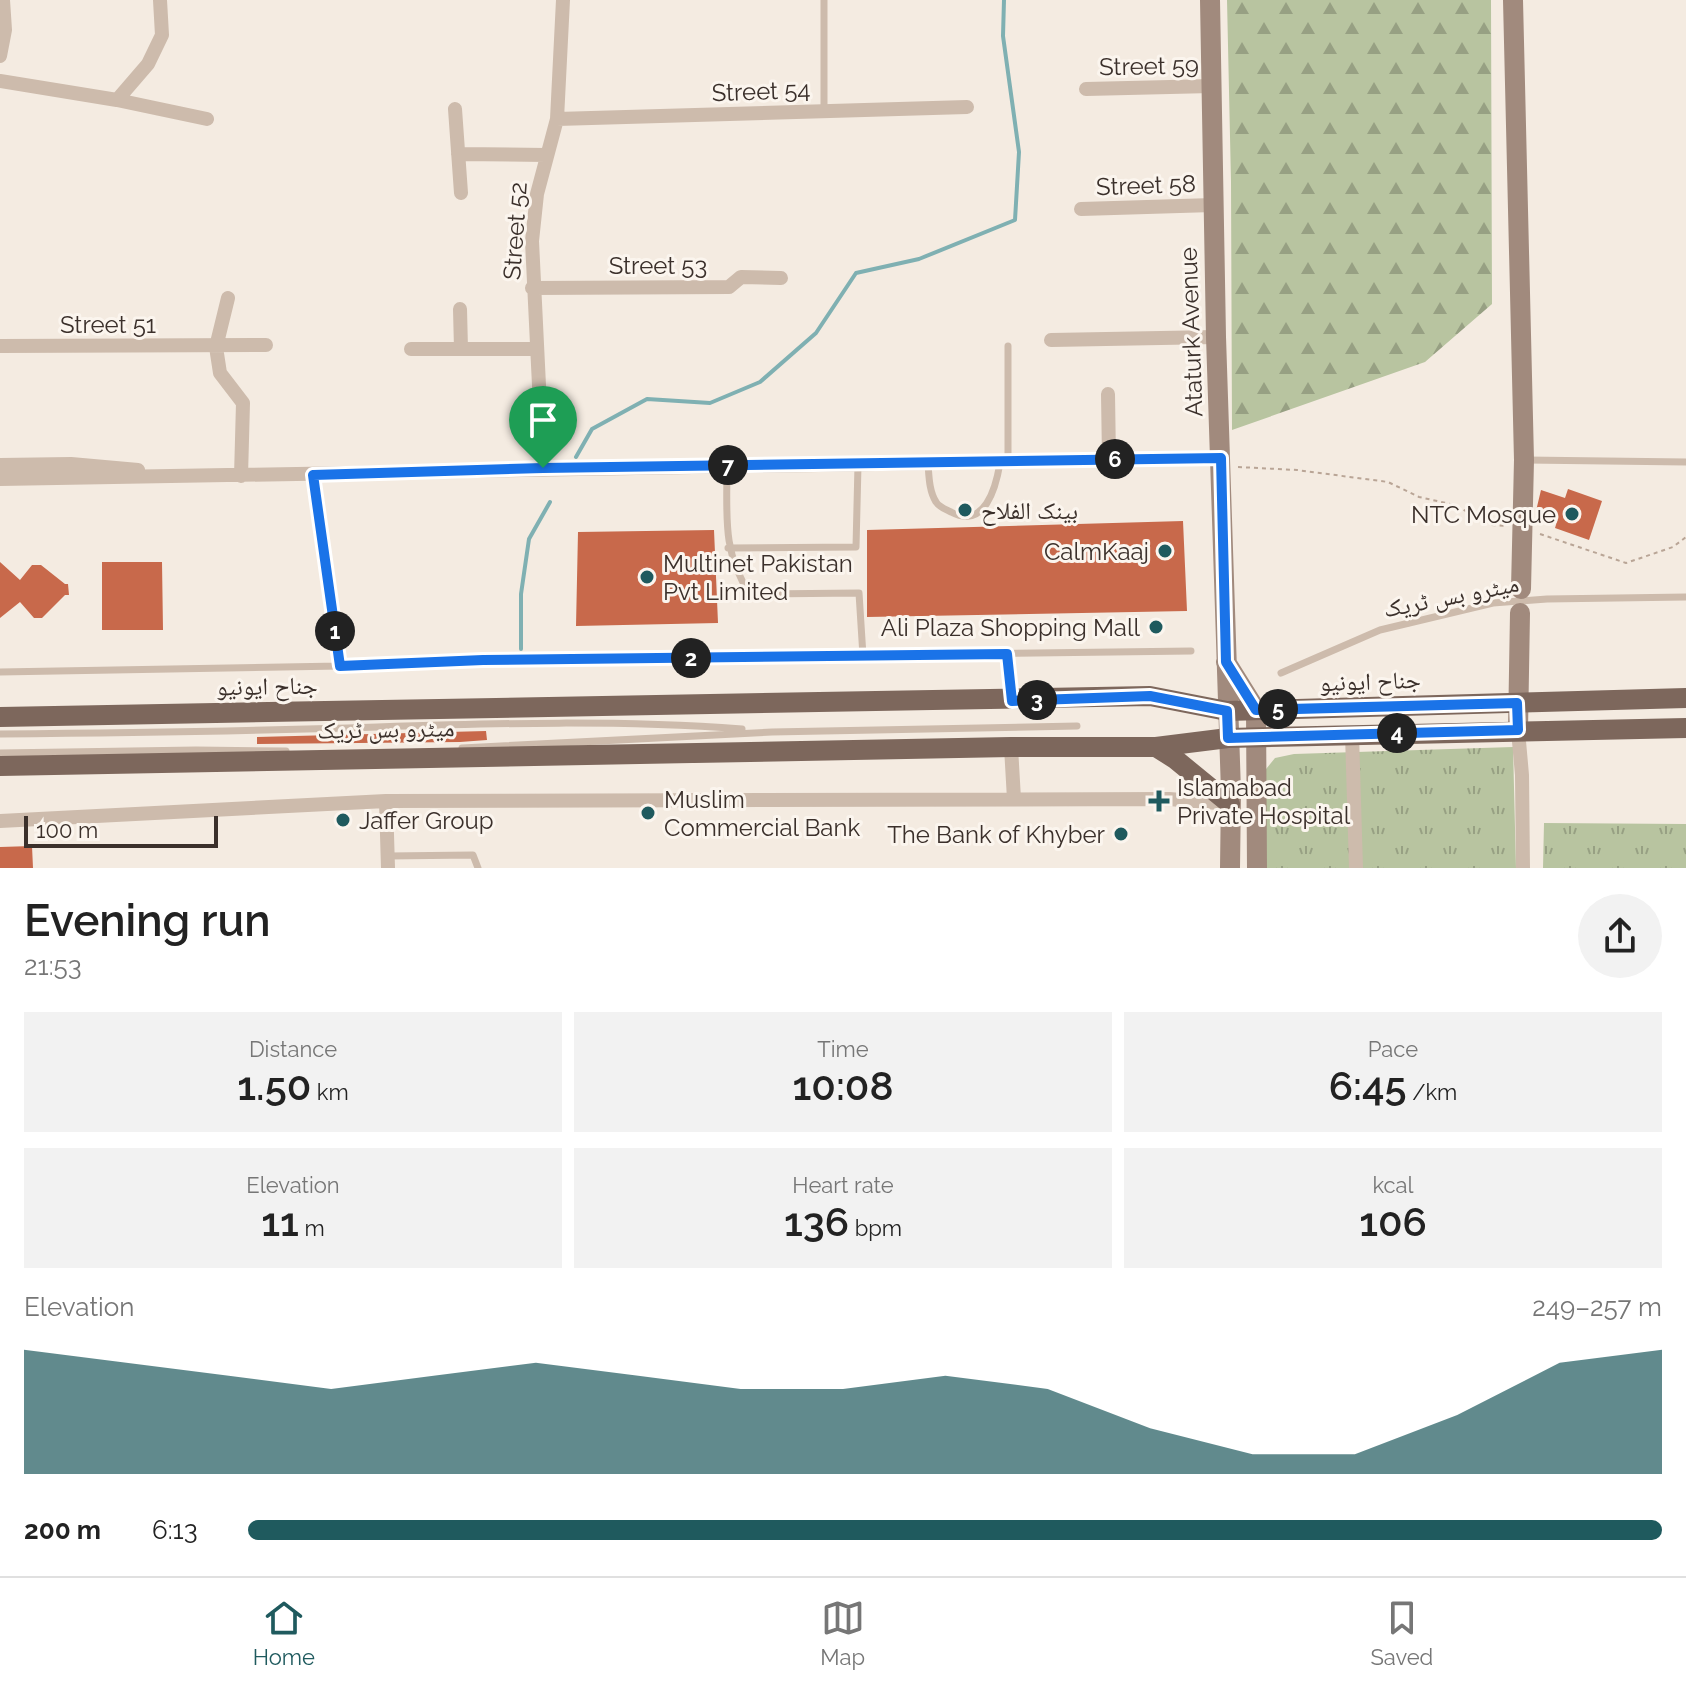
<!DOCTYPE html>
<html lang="en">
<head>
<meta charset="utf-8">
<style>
	:root { --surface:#fff; --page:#f2f2f2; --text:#222; --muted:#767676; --line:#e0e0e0; --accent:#1f5a5e }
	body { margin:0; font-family:Raleway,"Noto Naskh Arabic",sans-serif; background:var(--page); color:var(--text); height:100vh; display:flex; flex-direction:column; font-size:30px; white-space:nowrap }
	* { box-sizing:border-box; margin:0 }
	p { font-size:26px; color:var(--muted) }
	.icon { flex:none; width:44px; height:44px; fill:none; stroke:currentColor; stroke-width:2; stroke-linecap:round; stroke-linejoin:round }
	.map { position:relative; height:868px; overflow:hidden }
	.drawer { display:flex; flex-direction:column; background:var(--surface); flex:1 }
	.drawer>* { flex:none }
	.scale { position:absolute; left:24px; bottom:20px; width:194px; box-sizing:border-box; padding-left:8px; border:4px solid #3b302b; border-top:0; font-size:22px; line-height:28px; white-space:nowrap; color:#3b302b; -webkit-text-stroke:6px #fbf5ee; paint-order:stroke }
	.pin { position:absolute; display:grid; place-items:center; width:68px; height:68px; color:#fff; margin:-82px -34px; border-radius:50% 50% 50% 0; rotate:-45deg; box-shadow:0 0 8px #0007 }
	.pin .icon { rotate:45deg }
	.km { position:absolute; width:40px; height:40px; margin:-20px; border-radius:50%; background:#222; color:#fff; font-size:22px; line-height:40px; text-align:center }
	.round { display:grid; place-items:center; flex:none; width:84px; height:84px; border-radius:42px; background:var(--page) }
	.overview { display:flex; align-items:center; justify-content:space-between; height:136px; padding:0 24px }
	h1 { font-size:44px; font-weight:600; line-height:60px }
	.metrics { display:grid; grid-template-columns:repeat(3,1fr); gap:12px; height:136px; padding:8px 24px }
	.metrics div { display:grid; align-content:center; border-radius:0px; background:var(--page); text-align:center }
	.metrics b { font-size:40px; font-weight:600 }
	.metrics small { font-size:22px; font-weight:400 }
	.metrics p { font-size:22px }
	.chart { height:224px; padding:16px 24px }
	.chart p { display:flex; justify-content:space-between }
	.chart svg { width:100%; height:144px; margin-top:8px; fill:var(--accent); opacity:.7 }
	ul { padding:0 24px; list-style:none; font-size:26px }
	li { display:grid; grid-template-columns:128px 96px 1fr; align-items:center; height:60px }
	li i { height:20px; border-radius:10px; background:var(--accent) }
	.dock { display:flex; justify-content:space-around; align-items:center; height:112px; border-top:2px solid var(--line); background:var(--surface); font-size:22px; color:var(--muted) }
	.dock a { display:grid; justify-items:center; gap:4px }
	.dock .active { color:var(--accent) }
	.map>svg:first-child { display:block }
	.grass { fill:url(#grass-tufts) }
	.forest { fill:url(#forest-firs) }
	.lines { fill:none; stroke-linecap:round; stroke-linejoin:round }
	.stream { stroke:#7fb0b2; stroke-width:4 }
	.building { fill:#c8694b }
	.path { stroke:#b9a596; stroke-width:2; stroke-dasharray:4 4; stroke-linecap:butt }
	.lane { stroke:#cdbbac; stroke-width:7 }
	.street { stroke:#cdbbac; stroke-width:14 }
	.secondary { stroke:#a18a7d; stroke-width:20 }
	.primary { stroke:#7d675c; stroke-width:20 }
	.route-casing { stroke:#fff; stroke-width:16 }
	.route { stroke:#1a73e8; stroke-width:10 }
	.poi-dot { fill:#1f5a5e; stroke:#fbf5ee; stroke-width:3 }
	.labels { text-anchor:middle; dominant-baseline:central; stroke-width:6; stroke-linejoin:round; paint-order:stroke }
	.street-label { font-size:24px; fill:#3b302b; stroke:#fbf5ee }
	.poi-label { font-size:24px; fill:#3b302b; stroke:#fbf5ee; text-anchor:start }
</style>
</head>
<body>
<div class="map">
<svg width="1686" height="868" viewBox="0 0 1686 868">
	<defs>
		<pattern id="grass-tufts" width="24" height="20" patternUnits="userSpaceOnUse" patternTransform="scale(2)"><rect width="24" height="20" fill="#b8c4a0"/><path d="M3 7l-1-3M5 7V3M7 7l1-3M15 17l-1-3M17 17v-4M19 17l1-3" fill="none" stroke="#97a083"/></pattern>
		<pattern id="forest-firs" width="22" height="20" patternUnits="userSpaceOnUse" patternTransform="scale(2)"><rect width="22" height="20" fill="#b8c4a0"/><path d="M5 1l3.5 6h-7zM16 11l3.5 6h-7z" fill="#97a083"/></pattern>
	</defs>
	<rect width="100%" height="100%" fill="#f4ebe1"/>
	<path class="grass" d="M1513,747l3,121h-252l-2,-94 13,-16 19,-4z
		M1544,823l142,1v44h-143z"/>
	<path class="forest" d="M1227,0h264l1,304 -67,58 -193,68 -1,-248z"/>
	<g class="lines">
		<path class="stream" d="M576,457l16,-28 55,-30 63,4 50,-21 56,-49 40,-60 63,-14 96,-39 4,-68 -16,-116 1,-36
			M521,649v-55l8,-55 21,-37"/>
	</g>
	<path class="building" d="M1568,489l34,12 -13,39 -34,-12 3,-10 -22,-7 5,-21 24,8z
		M1183,521l4,90 -320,6v-87z
		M714,530l4,93 -142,3 2,-94z
		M0,562l20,18 12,-15h9l24,19h3l1,11h-4l-23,23h-8l-14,-16 -20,16z
		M102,562h60l1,68h-61z
		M486,731l1,9 -27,2 -203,2v-7z
		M32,846l1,22h-33v-21z"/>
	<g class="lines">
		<path class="path" d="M1238,467l59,3 91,12 31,15 36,8 36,20 15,1
			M1540,534l86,29 47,-16 13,-10"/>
		<path class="lane" d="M824,111v-111
			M1008,346v114
			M1526,460l160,2
			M928,464c1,12 1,27 8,38 3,5 9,7 15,10 34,18 45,-25 49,-49
			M727,467c0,47 -5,86 23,127l109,-1 4,63
			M313,475l27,191
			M728,548l128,-1 2,-82
			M1007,654l4,42
			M0,672l340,-6 143,-6 708,-9
			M1281,673l99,-43 113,-27 54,-4 139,-2
			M0,734c126,-1 251,-3 377,-7 122,-4 243,-7 365,2
			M462,748l310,-16 305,-6
			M0,753l196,-3 90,1
			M388,856l85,-1 5,13"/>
		<path class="street" d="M0,56l5,-26 -2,-30
			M0,81l117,19 90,19
			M1086,89l126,-3
			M117,100l31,-36 14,-29 -2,-35
			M455,109l6,84
			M557,119l410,-12
			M458,154l88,1
			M1081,209l132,-4
			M532,288l197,-1 12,-10 40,1
			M228,298l-12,49 4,26 23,30 -2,73
			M460,309l1,40
			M1051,340l165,-3
			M0,346l266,-1
			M411,349h125
			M1108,394l1,65
			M0,465l71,-1 67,6
			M543,468l-11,-227 5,-47 20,-75 6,-119
			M0,479l1221,-21
			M1518,730l4,45 1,93
			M1352,734l4,134
			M1011,747l3,52
			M386,801l2,67
			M0,821l386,-20 783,-2 61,5"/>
		<path class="secondary" d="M1210,0l6,337 15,455 -1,76
			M1513,0l11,460 -3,129
			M1226,662l30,48 1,158
			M1518,730l2,-117"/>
		<path class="primary" d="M0,717l1150,-21 77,15 459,-13
			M1156,747l19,12 55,45
			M0,766l1011,-19h145l72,-9 458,-10"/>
	</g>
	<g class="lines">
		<defs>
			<path id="route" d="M1221,458l5,204 30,48 261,-7 1,27 -290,8 -1,-27 -77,-15 -138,5 -5,-47 -524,6 -143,6 -27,-191 230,-7z"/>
		</defs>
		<use href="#route" class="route-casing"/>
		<use href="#route" class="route"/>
	</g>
	<g class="poi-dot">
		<circle cx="965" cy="510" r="8"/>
		<circle cx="1572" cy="514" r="8"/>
		<circle cx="1165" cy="551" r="8"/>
		<circle cx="647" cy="577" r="8"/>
		<circle cx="1156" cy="627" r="8"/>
		<path d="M1155 789h8v8h8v8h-8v8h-8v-8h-8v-8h8z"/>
		<circle cx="648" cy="813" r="8"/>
		<circle cx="343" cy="820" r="8"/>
		<circle cx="1121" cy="834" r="8"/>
	</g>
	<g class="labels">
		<g class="street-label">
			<text transform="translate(1149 66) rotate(-1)">Street 59</text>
			<text transform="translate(761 91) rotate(-2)">Street 54</text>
			<text transform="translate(1146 185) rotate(-2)">Street 58</text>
			<text transform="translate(515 231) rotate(-86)">Street 52</text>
			<text x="658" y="265">Street 53</text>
			<text x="108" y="324">Street 51</text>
			<text transform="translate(1191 332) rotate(-92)">Ataturk Avenue</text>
			<text transform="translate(1451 596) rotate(-11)">میٹرو بس ٹریک</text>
			<text transform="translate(1370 681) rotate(-2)">جناح ایونیو</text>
			<text transform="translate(267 686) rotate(-1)">جناح ایونیو</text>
			<text transform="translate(386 729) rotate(-1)">میٹرو بس ٹریک</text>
		</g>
		<g class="poi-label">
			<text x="981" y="510">بینک الفلاح</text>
			<text x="1556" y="514" text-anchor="end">NTC Mosque</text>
			<text x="1149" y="551" text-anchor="end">CalmKaaj</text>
			<text x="663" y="563">Multinet Pakistan<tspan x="663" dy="28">Pvt Limited</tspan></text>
			<text x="1140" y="627" text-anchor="end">Ali Plaza Shopping Mall</text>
			<text x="1177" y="787">Islamabad<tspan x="1177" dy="28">Private Hospital</tspan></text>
			<text x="664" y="799">Muslim<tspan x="664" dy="28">Commercial Bank</tspan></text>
			<text x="359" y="820">Jaffer Group</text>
			<text x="1105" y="834" text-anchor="end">The Bank of Khyber</text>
		</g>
	</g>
</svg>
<div class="scale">100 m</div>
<div class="pin" style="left:543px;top:468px;background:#1e9e55"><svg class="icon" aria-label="arrive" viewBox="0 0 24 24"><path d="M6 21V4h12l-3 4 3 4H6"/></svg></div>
<b class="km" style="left:335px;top:631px">1</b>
<b class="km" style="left:691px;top:658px">2</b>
<b class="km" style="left:1037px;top:700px">3</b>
<b class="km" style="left:1397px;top:733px">4</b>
<b class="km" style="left:1278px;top:709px">5</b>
<b class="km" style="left:1115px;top:459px">6</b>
<b class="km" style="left:728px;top:465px">7</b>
</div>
<section class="drawer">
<div class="overview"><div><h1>Evening run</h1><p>21:53</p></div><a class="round"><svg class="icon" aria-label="share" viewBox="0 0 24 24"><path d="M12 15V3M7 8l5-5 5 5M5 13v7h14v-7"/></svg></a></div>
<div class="metrics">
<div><p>Distance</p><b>1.50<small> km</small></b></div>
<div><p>Time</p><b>10:08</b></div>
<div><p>Pace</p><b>6:45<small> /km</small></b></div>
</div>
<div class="metrics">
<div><p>Elevation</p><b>11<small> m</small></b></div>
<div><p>Heart rate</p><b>136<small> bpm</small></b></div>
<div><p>kcal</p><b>106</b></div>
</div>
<div class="chart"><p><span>Elevation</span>249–257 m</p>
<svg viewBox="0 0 160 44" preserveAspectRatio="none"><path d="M0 44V6L10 10L20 14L30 18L40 14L50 10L60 14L70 18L80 18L90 14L100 18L110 30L120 38L130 38L140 26L150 10L160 6V44z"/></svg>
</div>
<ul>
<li><b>200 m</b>6:13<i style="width:100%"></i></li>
</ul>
</section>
<nav class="dock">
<a class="active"><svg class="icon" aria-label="home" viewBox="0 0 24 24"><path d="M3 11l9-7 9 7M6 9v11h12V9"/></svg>Home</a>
<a><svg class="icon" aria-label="map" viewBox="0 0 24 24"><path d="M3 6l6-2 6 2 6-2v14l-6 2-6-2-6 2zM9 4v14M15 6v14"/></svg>Map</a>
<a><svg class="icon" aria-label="saved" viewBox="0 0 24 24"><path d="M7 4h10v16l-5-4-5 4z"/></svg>Saved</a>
</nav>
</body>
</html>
